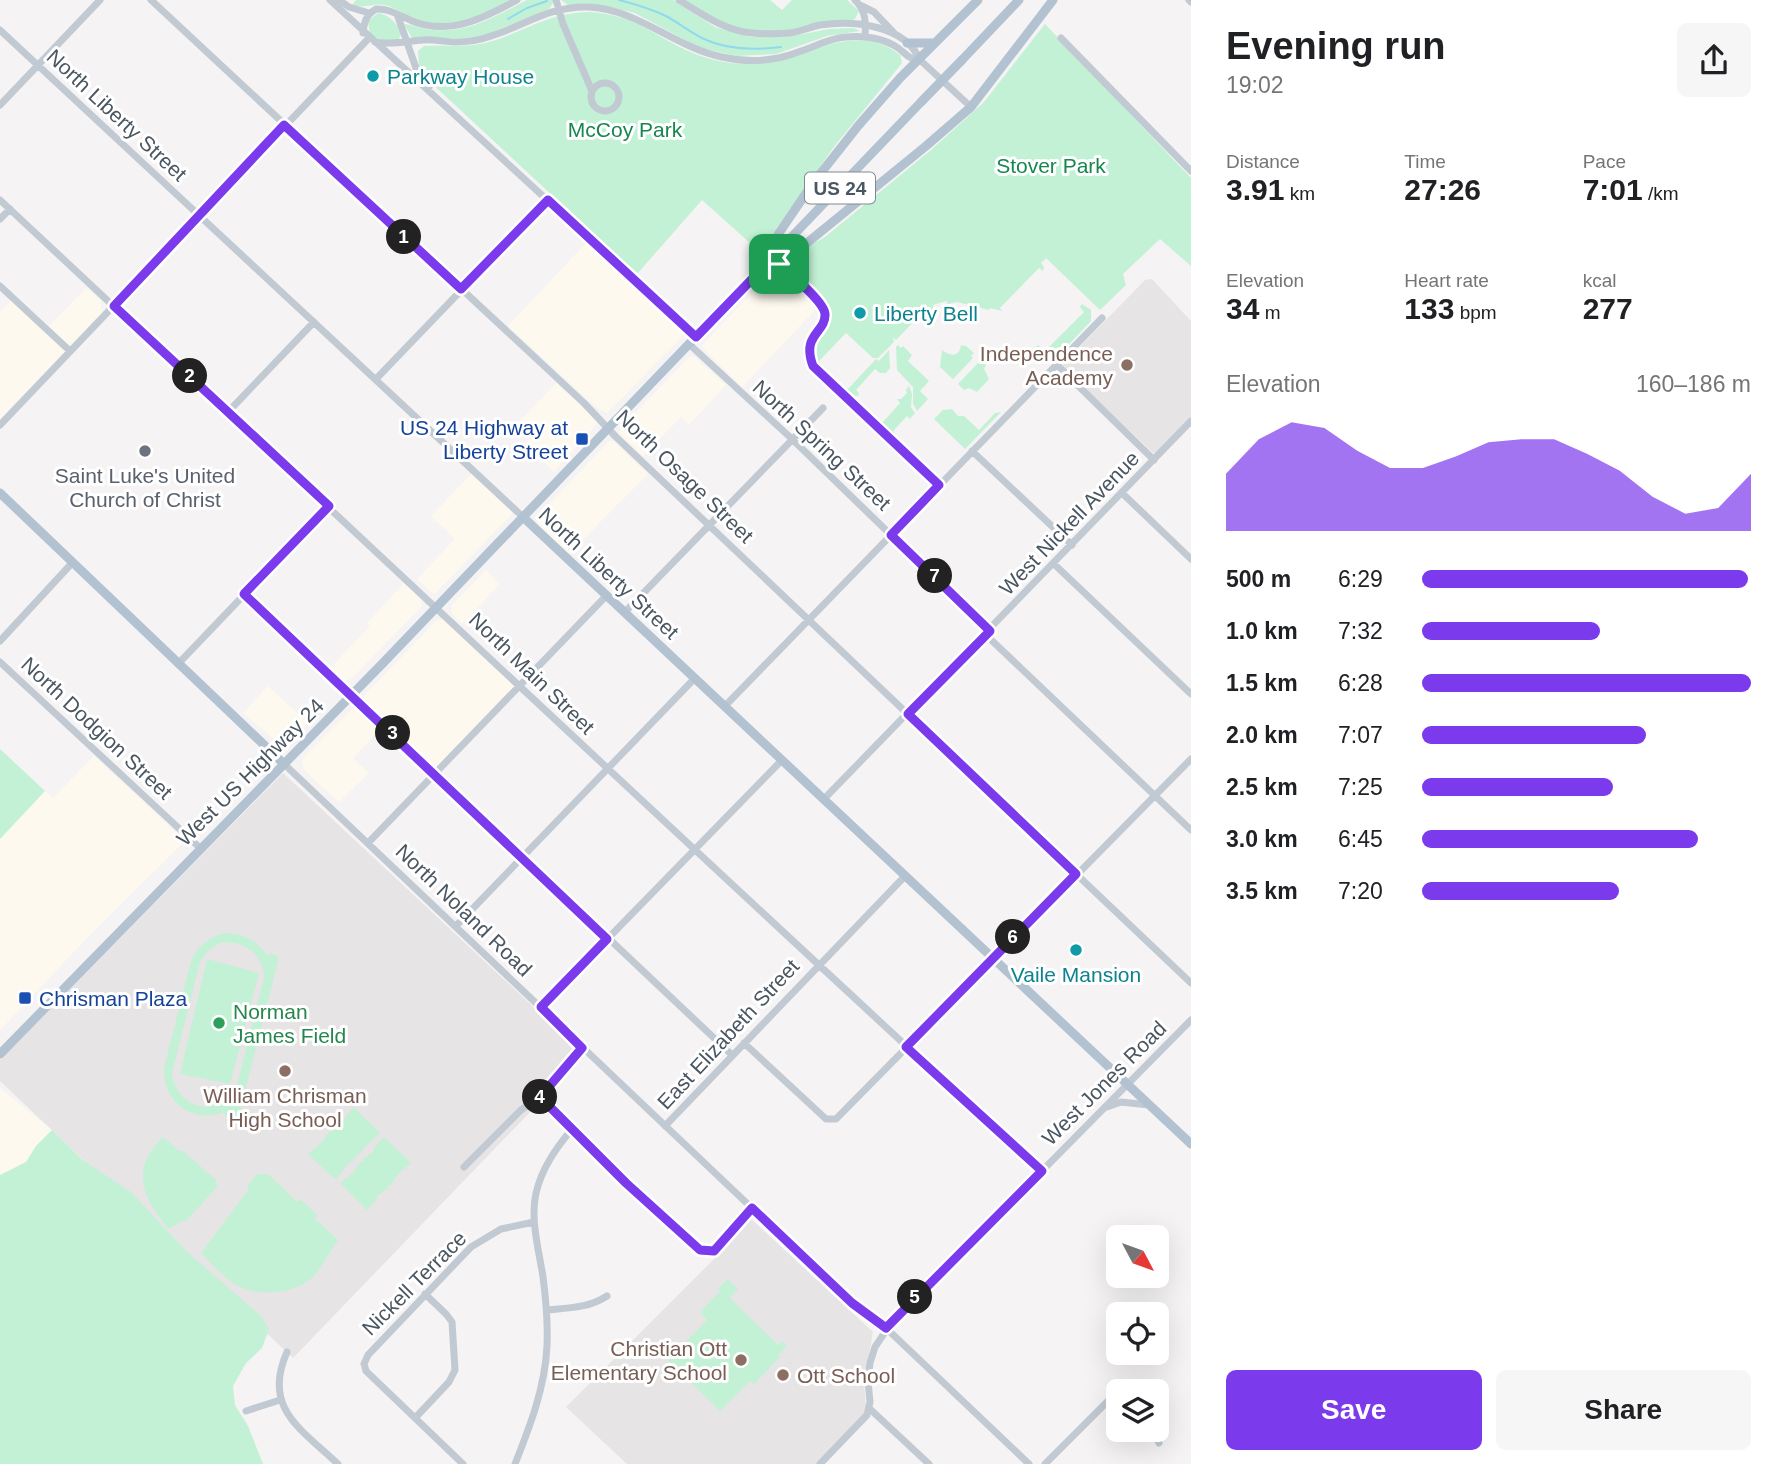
<!DOCTYPE html>
<html lang="en">
<head>
<meta charset="utf-8">
<style>
	:root { --surface:#fff; --page:#f6f6f6; --text:#202124; --muted:#757577; --accent:#7c3aed }
	body { margin:0; font-family:Helvetica,sans-serif; background:var(--page); color:var(--text); height:100vh; display:flex; flex-direction:column; font-size:26px; white-space:nowrap }
	* { box-sizing:border-box; margin:0 }
	p { font-size:23px; color:var(--muted) }
	.icon { flex:none; width:38px; height:38px; fill:none; stroke:currentColor; stroke-width:2; stroke-linecap:round; stroke-linejoin:round }
	.map { position:relative; flex:1; overflow:hidden }
	.panel { display:flex; flex-direction:column; background:var(--surface); width:595px }
	.panel>* { flex:none }
	.needle { width:46px; rotate:131deg }
	.controls { position:absolute; left:1106px; top:1225px; display:grid; gap:14px }
	.controls a { display:grid; place-items:center; width:63px; height:63px; border-radius:10px; background:var(--surface); box-shadow:0 7px 28px #0002; font-size:35px }
	.pin { position:absolute; display:grid; place-items:center; width:60px; height:60px; color:#fff; margin:-30px; border-radius:14px; box-shadow:0 4px 10px #0006 }
	.km { position:absolute; width:35px; height:35px; margin:-18px; border-radius:50%; background:#222; color:#fff; font-size:19px; line-height:35px; text-align:center }
	.round { display:grid; place-items:center; flex:none; width:74px; height:74px; border-radius:10px; background:var(--page) }
	.headline { display:flex; align-items:center; justify-content:space-between; height:119px; padding:0 35px }
	h1 { font-size:38px; font-weight:600; line-height:52px }
	.figures { display:grid; grid-template-columns:repeat(3,1fr); gap:10px; height:119px; padding:7px 35px }
	.figures div { display:grid; align-content:center }
	.figures b { font-size:30px; font-weight:600 }
	.figures small { font-size:19px; font-weight:400 }
	.figures p { font-size:19px }
	.chart { height:196px; padding:14px 35px }
	.chart p { display:flex; justify-content:space-between }
	.chart svg { width:100%; height:126px; margin-top:7px; fill:var(--accent); opacity:.7 }
	.button { display:flex; gap:14px; margin-top:auto; padding:14px 35px }
	.button a { flex:1; height:80px; border-radius:10px; background:var(--accent); color:#fff; font-size:28px; font-weight:600; line-height:80px; text-align:center }
	.button a+a { background:var(--page); color:var(--text) }
	ul { padding:0 35px; list-style:none; font-size:23px }
	li { display:grid; grid-template-columns:112px 84px 1fr; align-items:center; height:52px }
	li i { height:18px; border-radius:9px; background:var(--accent) }
	main { display:flex; flex:1; min-height:0 }
	.map>svg:first-child { display:block }
	.commercial { fill:#fdf9ef }
	.education { fill:#e6e4e5 }
	.green { fill:#c3f1d5; fill-rule:evenodd }
	.lines { fill:none; stroke-linecap:round; stroke-linejoin:round }
	.stream { stroke:#90daee; stroke-width:2 }
	.minor { stroke:#c1cad2; stroke-width:7 }
	.major { stroke:#b3c2d1; stroke-width:9 }
	.major-bridge { stroke:#b3c2d1; stroke-width:9 }
	.route-casing { stroke:#fff; stroke-width:14 }
	.route { stroke:#7c3aed; stroke-width:9 }
	.culture-dot { fill:#0f9aa8; stroke:#fff; stroke-width:2.5 }
	.education-dot { fill:#8d6e63; stroke:#fff; stroke-width:2.5 }
	.transit-dot { fill:#1a4fb4; stroke:#fff; stroke-width:2.5 }
	.worship-dot { fill:#6b7280; stroke:#fff; stroke-width:2.5 }
	.leisure-dot { fill:#2e9e5b; stroke:#fff; stroke-width:2.5 }
	.labels { text-anchor:middle; dominant-baseline:central; stroke-width:6; stroke-linejoin:round; paint-order:stroke }
	.shield { fill:#fff; stroke:#808990; stroke-width:2 }
	.shield-label { font-size:19px; font-weight:bold; fill:#4a5661 }
	.culture-label { font-size:21px; fill:#0d838f; stroke:#fff; text-anchor:start }
	.street-label { font-size:21px; fill:#4a5661; stroke:#fff }
	.park-label { font-size:21px; fill:#17864f; stroke:#fff }
	.education-label { font-size:21px; fill:#785e54; stroke:#fff; text-anchor:end }
	.transit-label { font-size:21px; fill:#164399; stroke:#fff; text-anchor:end }
	.worship-label { font-size:21px; fill:#5b616d; stroke:#fff }
	.leisure-label { font-size:21px; fill:#27864d; stroke:#fff; text-anchor:start }
</style>
</head>
<body>
<main>
<div class="map">
<svg width="1191" height="1464" viewBox="0 0 1191 1464">
	<rect width="100%" height="100%" fill="#f5f3f3"/>
	<path class="commercial" d="M586,243l97,90 -3,6 -73,74 -10,-5 -89,-82z
		M779,271l38,37 -75,79 -39,-39 -1,-3 58,-61z
		M86,288l14,12 2,12 -102,107v-107l15,-16 34,30z
		M693,356l33,29 -37,40 -8,-8 -38,39 -21,-20 -3,-4 2,-4 68,-71z
		M556,383l41,38v3l-43,48 -29,-28 7,-8 -14,-13z
		M609,441h4l35,33 -79,80 -29,-27 -4,-9z
		M472,473l39,37 1,4 -76,79h-4l-15,-14 38,-40 -24,-23z
		M486,570l14,14 -38,40 -10,-10 -1,-8z
		M404,583l17,16 1,7 -71,73 -7,2 -14,-13 40,-42 -3,-3z
		M441,619l4,1 70,67 -76,79 -4,1 -71,-68 1,-4 71,-74z
		M268,686l40,37 -25,24 -40,-34z
		M355,706l26,22 -28,30 16,15 -30,29 -29,-26 -6,-7 -2,-7 2,-5z
		M94,756l91,85 -93,92 -92,97v-191l45,-48 8,7z
		M0,1088l52,42 -16,16 -10,16 -26,14z"/>
	<path class="education" d="M1152,279l39,42v95l-35,37h-3l-90,-86v-3l82,-84z
		M283,773l302,282 -292,303 -293,-277v-21z
		M749,1217l124,115 -9,51 2,25 -3,9 -44,47h-192l-61,-57 153,-153z"/>
	<path class="green" d="M356,0h154c-29,16 -61,31 -95,19 -11,-4 -19,-12 -31,-14 -13,-2 -16,4 -32,0z
		M527,0h26v3l-4,6 -61,25 -22,4h-54l-8,-14c10,1 21,6 31,6 36,3 62,-15 92,-30z
		M561,0h112l42,27 36,10 42,-1 36,-7 24,-1 7,3 -33,5 -51,18 -39,2 -37,-8 -65,-35 -35,-8h-32z
		M685,0h85l12,10 10,-10h55l12,11 -4,8 -4,2c-40,6 -84,18 -124,4 -14,-5 -28,-17 -42,-25z
		M590,12c47,3 64,25 103,41 18,8 39,11 58,11 50,0 103,-47 149,-9l2,8 -69,85 -73,104 -58,-52 -65,74 -209,-194 -9,-14 -1,-15 6,-5c20,-2 40,2 61,-3 39,-10 60,-30 105,-31z
		M378,13c11,2 19,10 23,20l-2,6 -15,2 -14,-6 -2,-14z
		M1045,24l146,154v88l-31,-27 -37,35 3,11 -26,25 -54,-52 -5,5 3,4 -1,4 -4,-3 -39,40 2,3 -12,-3 -1,2 -32,-8 -9,2 -2,-3 -13,4 1,4 -11,3 -27,28 -3,-3 1,5 -16,16h-5l-27,-25 -27,28 3,4 -2,2c-11,-19 2,-33 11,-49l-5,-11 -40,-42 26,-21 13,-7 106,-87 53,-48z
		M1082,304l9,6v11l-39,41 -16,-15 2,-2 7,6 39,-39 -4,-5z
		M898,345l3,3 2,-2 9,9 -4,6 21,20 -9,10 8,8 -11,12 -4,-7v-17l-16,-17 -1,-23z
		M961,345l5,1 8,7 -3,3 2,2 -20,21 -13,-12 2,-17c7,5 17,9 19,-5z
		M889,350l1,18 -4,5h-6l-5,-4 -19,21 3,3 -1,3 -10,-1 -7,-7 3,-2 4,3 28,-30 3,2z
		M982,362l4,3 -2,4 5,10 -12,13 -8,-4 -5,2 -6,-6 20,-21 2,1z
		M909,386l3,8 -1,13 4,6 -5,6 -3,-3 -14,15 3,4 -3,2 -17,-17 3,-1 4,3 17,-19 -3,-4h4l6,-6 -1,-3z
		M952,409l6,7h6l15,14 16,-17 6,-1 -36,37 -31,-30 9,-9z
		M0,749l45,42 -45,48z
		M225,933c19,0 32,8 43,23l2,-3 9,4 -40,158 -14,1 -1,-4c-32,13 -62,-11 -60,-44l27,-107c7,-15 17,-24 34,-28zM220,943c23,-3 43,10 44,34l-27,108c-17,35 -61,25 -65,-12l28,-111 9,-12z
		M207,959l52,14 -29,111 -50,-10z
		M353,1107l27,26 -13,12 -8,10h-3v3l-10,8 -10,14 -28,-26 13,-11 8,-11h3v-3l11,-8z
		M52,1130l31,30 49,33 53,57 76,66 8,13 -7,19 -16,15 -13,23 2,19 13,21 15,38h-263v-289l26,-13 10,-16z
		M163,1137l16,14 3,-1 34,30 1,7 -31,34 -3,-1 -14,9c-26,-30 -40,-59 -6,-92z
		M384,1137l27,26 -13,11 -7,11h-3v3l-11,8v3l-10,11 -27,-27 13,-10 7,-11h3v-3l11,-8v-3z
		M257,1174h11l29,28 3,-3 17,16 -2,4 23,21c-8,11 -15,25 -24,36 -19,19 -60,22 -81,7 -12,-8 -22,-20 -32,-30l47,-63v-4z
		M727,1279l11,10 -8,9 48,47 4,-4 5,5 -9,9 2,2 -26,27 -4,-3 -30,30 -52,-51 39,-40 -7,-8 20,-21 -2,-2z"/>
	<g class="lines">
		<path class="stream" d="M619,0c16,4 32,9 47,16 13,7 25,17 38,23 23,11 52,11 77,8
			M508,19l19,-11 20,-7"/>
		<path class="minor" d="M151,0l433,403 32,34 575,546
			M330,0l366,337
			M339,0l10,7 20,6
			M556,0l7,24 29,67
			M679,0c23,14 46,31 73,33 12,1 25,1 37,0 11,-1 21,-6 31,-8 34,-5 85,0 100,35l51,47
			M855,0c11,11 11,22 10,37
			M1189,0l2,2
			M862,6l12,6 21,22
			M397,14l19,54 13,19
			M0,30l523,487
			M363,33c1,-11 3,-18 13,-24 13,-1 24,7 36,12 38,15 72,-3 105,-21
			M1061,38l130,133
			M375,42c16,3 32,-1 48,-2 11,-1 21,2 32,2 12,0 25,-2 36,-6 35,-11 58,-30 97,-29 50,2 86,40 134,50 26,6 54,4 79,-6 15,-5 29,-13 45,-14 16,-2 38,1 52,11 10,7 8,10 22,12
			M591 97a14 14 0 1 1 28 0a14 14 0 1 1-28 0Z
			M0,105l100,-105
			M0,200c347,324 692,650 1042,971
			M0,219l10,-10
			M779,264c10,9 46,37 46,50 1,20 -24,20 -12,52l126,119
			M0,286l70,65
			M689,344l103,95 198,192
			M1057,365l97,95
			M376,379l172,-179
			M228,412l86,-90
			M0,425l369,-387
			M972,451l100,94
			M1122,493l69,66
			M1054,564l137,130
			M244,594l488,461
			M625,612l198,-204
			M986,635l205,195
			M0,641l73,-79
			M0,662l200,186
			M178,664l151,-158
			M725,706l377,-388
			M283,763l569,540 34,25 143,136
			M824,799l367,-378
			M368,843l239,-248
			M456,926l239,-248
			M541,1007l241,-247
			M744,1043l82,76h10l355,-360
			M540,1097l86,86 74,67 14,1 38,-43
			M1107,1107l14,-5 28,3
			M665,1126l240,-250
			M464,1167l57,-57 19,-13 42,-49
			M547,1310c21,-2 42,-2 60,-14
			M287,1352c-25,56 14,77 51,112
			M364,1364l4,-9 103,-108 30,-18 33,-7
			M364,1364l2,7 97,93
			M870,1409l59,55
			M246,1411l34,-11
			M416,1417l33,-35 6,-12 -3,-48 -6,-8 -21,-20
			M1153,1430l6,13
			M515,1464c15,-38 30,-76 32,-118 1,-23 -1,-46 -4,-69 -4,-27 -13,-57 -7,-84 6,-25 20,-45 36,-64
			M820,1464l47,-49 3,-13 -2,-21 2,-18 5,-16 20,-30 70,-68 226,-229
			M1045,1464l69,-69h4"/>
		<path class="major" d="M907,43h27
			M962,60l57,-60
			M763,263l14,-27 36,-53 45,-57 42,-48 78,-78
			M760,273l26,-13 140,-114 45,-39 82,-107
			M0,493l283,270
			M523,517l668,627
			M0,1054l383,-391 539,-562"/>
		<path class="major-bridge" d="M922,101l40,-41"/>
	</g>
	<g class="lines">
		<defs>
			<path id="route" d="M284,125l177,164 87,-89 148,137 61,-63 22,-10c10,9 45,37 46,50 1,19 -24,20 -12,52l126,119 -48,50 99,96 -82,83 168,160 -170,173 136,124 -156,157 -34,-25 -100,-95 -38,43 -14,-1 -74,-67 -86,-86 42,-49 -41,-41 66,-68 -363,-345 85,-88 -215,-200z"/>
		</defs>
		<use href="#route" class="route-casing"/>
		<use href="#route" class="route"/>
	</g>
	<g class="culture-dot">
		<circle cx="373" cy="76" r="7"/>
		<circle cx="860" cy="313" r="7"/>
		<circle cx="1076" cy="950" r="7"/>
	</g>
	<g class="education-dot">
		<circle cx="1127" cy="365" r="7"/>
		<circle cx="285" cy="1071" r="7"/>
		<circle cx="741" cy="1360" r="7"/>
		<circle cx="783" cy="1375" r="7"/>
	</g>
	<g class="transit-dot">
		<rect x="575" y="432" width="14" height="14" rx="3.5"/>
		<rect x="18" y="991" width="14" height="14" rx="3.5"/>
	</g>
	<circle class="worship-dot" cx="145" cy="451" r="7"/>
	<circle class="leisure-dot" cx="219" cy="1023" r="7"/>
	<g class="labels">
		<rect class="shield" x="805" y="172.5" width="70" height="31" rx="5"/>
		<g class="shield-label">
			<text x="840" y="188">US 24</text>
		</g>
		<g class="culture-label">
			<text x="387" y="76">Parkway House</text>
			<text x="874" y="313">Liberty Bell</text>
			<text x="1076" y="974" text-anchor="middle">Vaile Mansion</text>
		</g>
		<g class="street-label">
			<text transform="translate(117 115) rotate(43)">North Liberty Street</text>
			<text transform="translate(822 445) rotate(43)">North Spring Street</text>
			<text transform="translate(685 476) rotate(44)">North Osage Street</text>
			<text transform="translate(1069 523) rotate(-46)">West Nickell Avenue</text>
			<text transform="translate(609 573) rotate(43)">North Liberty Street</text>
			<text transform="translate(532 673) rotate(44)">North Main Street</text>
			<text transform="translate(97 728) rotate(43)">North Dodgion Street</text>
			<text transform="translate(250 772) rotate(-45)">West US Highway 24</text>
			<text transform="translate(464 910) rotate(44)">North Noland Road</text>
			<text transform="translate(728 1034) rotate(-47)">East Elizabeth Street</text>
			<text transform="translate(1104 1083) rotate(-45)">West Jones Road</text>
			<text transform="translate(414 1283) rotate(-45)">Nickell Terrace</text>
		</g>
		<g class="park-label">
			<text x="625" y="129">McCoy Park</text>
			<text x="1051" y="165">Stover Park</text>
		</g>
		<g class="education-label">
			<text x="1113" y="353">Independence<tspan x="1113" dy="24">Academy</tspan></text>
			<text x="285" y="1095" text-anchor="middle">William Chrisman<tspan x="285" dy="24">High School</tspan></text>
			<text x="727" y="1348">Christian Ott<tspan x="727" dy="24">Elementary School</tspan></text>
			<text x="797" y="1375" text-anchor="start">Ott School</text>
		</g>
		<g class="transit-label">
			<text x="568" y="427">US 24 Highway at<tspan x="568" dy="24">Liberty Street</tspan></text>
			<text x="39" y="998" text-anchor="start">Chrisman Plaza</text>
		</g>
		<g class="worship-label">
			<text x="145" y="475">Saint Luke's United<tspan x="145" dy="24">Church of Christ</tspan></text>
		</g>
		<g class="leisure-label">
			<text x="233" y="1011">Norman<tspan x="233" dy="24">James Field</tspan></text>
		</g>
	</g>
</svg>
<div class="controls">
<a><svg class="needle" viewBox="-14 -14 28 28"><path d="M0-13l5 13h-10z" fill="#e53935"/><path d="M0 13l5-13h-10z" fill="#757577"/></svg></a>
<a><svg class="icon" aria-label="locate" viewBox="0 0 24 24"><circle cx="12" cy="12" r="6"/><path d="M12 2v4M12 18v4M2 12h4M18 12h4"/></svg></a>
<a><svg class="icon" aria-label="layers" viewBox="0 0 24 24"><path d="M12 4l9 5-9 5-9-5zM3 14l9 5 9-5"/></svg></a>
</div>
<div class="pin" style="left:779px;top:264px;background:#1e9e55"><svg class="icon" aria-label="arrive" viewBox="0 0 24 24"><path d="M6 21V4h12l-3 4 3 4H6"/></svg></div>
<b class="km" style="left:404px;top:237px">1</b>
<b class="km" style="left:190px;top:376px">2</b>
<b class="km" style="left:393px;top:733px">3</b>
<b class="km" style="left:540px;top:1097px">4</b>
<b class="km" style="left:915px;top:1297px">5</b>
<b class="km" style="left:1013px;top:937px">6</b>
<b class="km" style="left:935px;top:576px">7</b>
</div>
<section class="panel">
<div class="headline"><div><h1>Evening run</h1><p>19:02</p></div><a class="round"><svg class="icon" aria-label="share" viewBox="0 0 24 24"><path d="M12 15V3M7 8l5-5 5 5M5 13v7h14v-7"/></svg></a></div>
<div class="figures">
<div><p>Distance</p><b>3.91<small> km</small></b></div>
<div><p>Time</p><b>27:26</b></div>
<div><p>Pace</p><b>7:01<small> /km</small></b></div>
</div>
<div class="figures">
<div><p>Elevation</p><b>34<small> m</small></b></div>
<div><p>Heart rate</p><b>133<small> bpm</small></b></div>
<div><p>kcal</p><b>277</b></div>
</div>
<div class="chart"><p><span>Elevation</span>160–186 m</p>
<svg viewBox="0 0 160 44" preserveAspectRatio="none"><path d="M0 44V24L10 12L20 6L30 8L40 16L50 22L60 22L70 18L80 13L90 12L100 12L110 17L120 23L130 32L140 38L150 36L160 24V44z"/></svg>
</div>
<ul>
<li><b>500 m</b>6:29<i style="width:99%"></i></li>
<li><b>1.0 km</b>7:32<i style="width:54%"></i></li>
<li><b>1.5 km</b>6:28<i style="width:100%"></i></li>
<li><b>2.0 km</b>7:07<i style="width:68%"></i></li>
<li><b>2.5 km</b>7:25<i style="width:58%"></i></li>
<li><b>3.0 km</b>6:45<i style="width:84%"></i></li>
<li><b>3.5 km</b>7:20<i style="width:60%"></i></li>
</ul>
<div class="button"><a>Save</a><a>Share</a></div>
</section>
</main>
</body>
</html>
